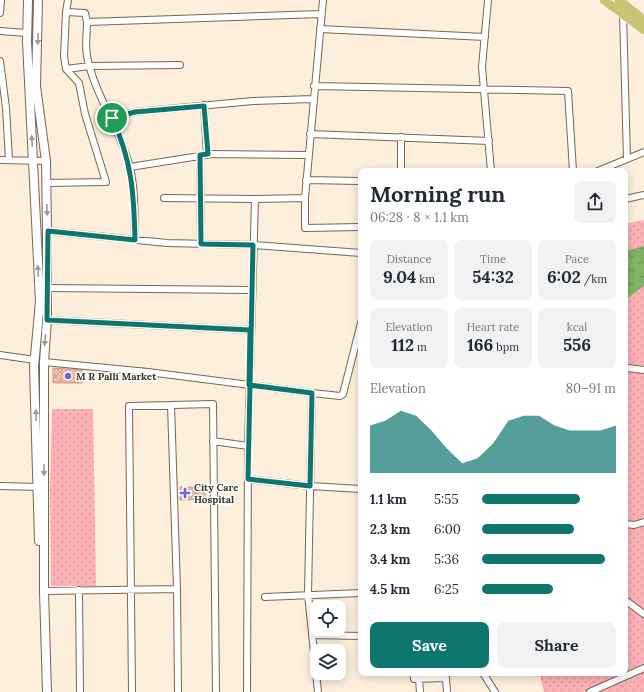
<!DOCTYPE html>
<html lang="en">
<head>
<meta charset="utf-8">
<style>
	:root { --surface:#fff; --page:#f2f2f3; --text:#1f2937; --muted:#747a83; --accent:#0f766e }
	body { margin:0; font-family:Lora,serif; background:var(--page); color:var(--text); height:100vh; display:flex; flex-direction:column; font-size:15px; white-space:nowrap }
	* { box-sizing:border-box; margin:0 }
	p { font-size:13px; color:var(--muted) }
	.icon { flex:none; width:22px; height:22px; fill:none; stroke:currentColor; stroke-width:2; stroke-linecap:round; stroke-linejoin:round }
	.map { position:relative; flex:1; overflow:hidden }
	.drawer { position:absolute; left:358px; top:168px; width:270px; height:508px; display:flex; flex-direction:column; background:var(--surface); border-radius:8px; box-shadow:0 2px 10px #0003 }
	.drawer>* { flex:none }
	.tools { position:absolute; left:310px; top:600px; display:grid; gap:8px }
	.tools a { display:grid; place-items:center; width:36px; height:36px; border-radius:8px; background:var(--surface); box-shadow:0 2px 10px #0003; font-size:20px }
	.pin { position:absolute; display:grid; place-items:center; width:34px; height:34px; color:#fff; margin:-17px; border:2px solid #fff; border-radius:50%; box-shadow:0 1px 4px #0007 }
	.round { display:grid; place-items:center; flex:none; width:42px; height:42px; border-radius:8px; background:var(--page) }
	.head { display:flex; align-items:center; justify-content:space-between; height:68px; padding:0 12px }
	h1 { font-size:22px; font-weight:700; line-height:30px }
	.stats { display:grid; grid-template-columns:repeat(3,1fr); gap:6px; height:68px; padding:4px 12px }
	.stats div { display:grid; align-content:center; border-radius:8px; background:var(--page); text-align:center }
	.stats b { font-size:17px; font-weight:700 }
	.stats small { font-size:11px; font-weight:400 }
	.stats p { font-size:11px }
	.chart { height:112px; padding:8px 12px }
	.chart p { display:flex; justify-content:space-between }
	.chart svg { width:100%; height:72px; margin-top:4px; fill:var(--accent); opacity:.7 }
	.cta { display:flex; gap:8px; margin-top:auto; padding:8px 12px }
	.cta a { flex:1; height:46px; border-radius:8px; background:var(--accent); color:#fff; font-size:16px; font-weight:700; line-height:46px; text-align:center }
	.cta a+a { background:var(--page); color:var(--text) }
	ul { padding:0 12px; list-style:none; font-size:13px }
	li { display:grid; grid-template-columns:64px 48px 1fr; align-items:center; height:30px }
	li i { height:10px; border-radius:5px; background:var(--accent) }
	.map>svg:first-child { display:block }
	.park { fill:url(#park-dots) }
	.water { fill:url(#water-ripples) }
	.building { fill:url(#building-cross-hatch); stroke:#bda296 }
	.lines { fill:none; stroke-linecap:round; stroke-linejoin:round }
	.street-casing { stroke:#776753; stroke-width:8 }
	.secondary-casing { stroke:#776753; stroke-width:10 }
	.primary-casing { stroke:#fff; stroke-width:10 }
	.street { stroke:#fff; stroke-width:6 }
	.secondary { stroke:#fff; stroke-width:8 }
	.primary { stroke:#c9c474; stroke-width:9 }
	.oneway { fill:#9c9894 }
	.route-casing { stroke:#fff; stroke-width:8 }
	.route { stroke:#0f766e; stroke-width:5 }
	.poi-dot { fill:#6c63dd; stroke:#fff; stroke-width:1.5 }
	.labels { text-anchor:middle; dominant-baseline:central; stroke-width:3; stroke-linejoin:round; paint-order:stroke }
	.poi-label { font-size:10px; font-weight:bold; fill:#383128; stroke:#fff; text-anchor:start }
</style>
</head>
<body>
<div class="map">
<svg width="644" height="692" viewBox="0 0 644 692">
	<defs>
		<pattern id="park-dots" width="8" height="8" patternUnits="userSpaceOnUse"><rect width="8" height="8" fill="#feb0b7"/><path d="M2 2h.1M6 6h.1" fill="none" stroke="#da989d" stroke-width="1.8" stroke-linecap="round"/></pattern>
		<pattern id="water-ripples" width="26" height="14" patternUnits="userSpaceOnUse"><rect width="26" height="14" fill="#80b364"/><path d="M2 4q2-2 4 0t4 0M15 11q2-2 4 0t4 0" fill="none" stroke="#6a9252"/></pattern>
		<pattern id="building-cross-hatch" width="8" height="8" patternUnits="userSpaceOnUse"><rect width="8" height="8" fill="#f3bba3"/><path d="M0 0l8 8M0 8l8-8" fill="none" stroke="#d1a18c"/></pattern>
	</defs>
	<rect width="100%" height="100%" fill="#fdefdc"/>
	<path class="park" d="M644,220v472h-100l-5,-19h86v-449z
		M52,409h41l3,177h-45l-1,-96z"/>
	<path class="water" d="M644,246v40l-19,14v-49z"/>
	<path class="building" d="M53,368l29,2v13h-29z
		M180,487h25v12l-25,1z"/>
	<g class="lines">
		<defs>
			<path id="street" d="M488,0l-6,67 9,104
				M66,12l19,1 2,9
				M0,13l1,-13
				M623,14l4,145
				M320,29l165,8
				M0,31l27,2
				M0,61l6,47 3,52
				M66,69l24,-3 90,-1
				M314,86l254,5 5,80
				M204,105l3,49
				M112,118l23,-6 118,-11 60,-2
				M310,134l179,7
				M401,137v34
				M200,155l1,89
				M0,160l46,1
				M130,167l82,-13 96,1
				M598,171l46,-19
				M306,180l55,1
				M46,183l60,-1 -21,-68 -6,-31 -13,-14 -2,-13 2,-44 2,-12
				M164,198l91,1
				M305,198v30l56,-1
				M625,199l19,-4
				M47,231l120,12 86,2 108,8
				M135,240c-1,-26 1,-54 -7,-79 -10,-36 -34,-68 -41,-105 -2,-11 0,-23 0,-34l234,-8
				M47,288l205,2
				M47,320l203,10
				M0,355l35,5
				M44,362l104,10 164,21 -4,201 10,98
				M625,370l3,-2 16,2
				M312,393l28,3 3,-2 18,-71
				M171,405l6,184 1,103
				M213,441l35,5 -1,246
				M248,446l7,-247 50,-1 18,-198
				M248,479l62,7 51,3
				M0,486l40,1
				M625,524l9,1 10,-3
				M79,590l1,102
				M44,591l133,-2
				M265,597l96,-4
				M625,600l19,14
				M312,635l49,1
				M413,673l1,6 32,-1 1,14
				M483,673l12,19
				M419,679l1,13
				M132,692l-3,-286 84,-2 3,288
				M590,692l54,-24"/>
			<path id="secondary" d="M28,0l-1,42 13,259 -6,66 5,174
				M38,0l-2,86 10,75 1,70v89l-3,42v229l3,101"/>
			<path id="primary" d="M604,0l40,30
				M619,0l25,20"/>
		</defs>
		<use href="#street" class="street-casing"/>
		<use href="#secondary" class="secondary-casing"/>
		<use href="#primary" class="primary-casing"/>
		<use href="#street" class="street"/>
		<use href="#secondary" class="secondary"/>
		<use href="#primary" class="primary"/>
	</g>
	<defs><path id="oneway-solid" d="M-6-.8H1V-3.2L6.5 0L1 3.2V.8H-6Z"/></defs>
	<g class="oneway">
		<use href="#oneway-solid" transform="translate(38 39) rotate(91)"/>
		<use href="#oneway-solid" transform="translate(32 141) rotate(-93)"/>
		<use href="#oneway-solid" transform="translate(47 210) rotate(88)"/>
		<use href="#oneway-solid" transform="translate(38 271) rotate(-93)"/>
		<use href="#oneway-solid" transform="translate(45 340) rotate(95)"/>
		<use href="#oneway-solid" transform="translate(36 415) rotate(-91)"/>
		<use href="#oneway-solid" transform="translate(44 470) rotate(90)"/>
	</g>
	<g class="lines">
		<defs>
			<path id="route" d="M112,118c20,42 22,77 23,122l-87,-9 -1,89 203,10 -1,55 63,8 -2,93 -62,-7c1,-78 3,-156 5,-234l-52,-1 -1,-89 8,-1 -4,-48 -69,6 -23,6"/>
		</defs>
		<use href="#route" class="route-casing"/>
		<use href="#route" class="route"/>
	</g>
	<g class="poi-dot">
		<circle cx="68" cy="376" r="4"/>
		<path d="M183 487h4v4h4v4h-4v4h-4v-4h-4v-4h4z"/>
	</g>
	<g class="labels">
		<g class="poi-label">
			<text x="76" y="376">M R Palli Market</text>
			<text x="194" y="487">City Care<tspan x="194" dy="12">Hospital</tspan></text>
		</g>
	</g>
</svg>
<div class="tools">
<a><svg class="icon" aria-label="locate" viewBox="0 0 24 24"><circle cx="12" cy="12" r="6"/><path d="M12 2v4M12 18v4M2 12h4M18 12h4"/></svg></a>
<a><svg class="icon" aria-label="layers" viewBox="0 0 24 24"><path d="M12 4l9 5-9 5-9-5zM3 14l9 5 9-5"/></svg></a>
</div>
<div class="pin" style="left:112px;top:118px;background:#1e9e55"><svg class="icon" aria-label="arrive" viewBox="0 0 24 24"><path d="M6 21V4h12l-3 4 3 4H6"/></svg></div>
<section class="drawer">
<div class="head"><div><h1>Morning run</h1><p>06:28 · 8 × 1.1 km</p></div><a class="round"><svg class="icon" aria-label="share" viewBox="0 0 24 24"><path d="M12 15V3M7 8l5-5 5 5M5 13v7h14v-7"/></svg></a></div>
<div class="stats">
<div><p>Distance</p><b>9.04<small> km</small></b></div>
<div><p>Time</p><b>54:32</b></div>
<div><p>Pace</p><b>6:02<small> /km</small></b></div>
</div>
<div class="stats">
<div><p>Elevation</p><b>112<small> m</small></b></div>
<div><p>Heart rate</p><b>166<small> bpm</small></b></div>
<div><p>kcal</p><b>556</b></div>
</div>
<div class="chart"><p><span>Elevation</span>80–91 m</p>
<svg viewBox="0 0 160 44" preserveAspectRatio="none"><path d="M0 44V15L10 12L20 6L30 9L40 18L50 29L60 38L70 35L80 26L90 12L100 9L110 9L120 15L130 18L140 18L150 18L160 15V44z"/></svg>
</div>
<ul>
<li><b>1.1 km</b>5:55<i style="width:73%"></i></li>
<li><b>2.3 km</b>6:00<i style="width:69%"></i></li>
<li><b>3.4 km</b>5:36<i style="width:92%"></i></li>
<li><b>4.5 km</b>6:25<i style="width:53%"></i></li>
</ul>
<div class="cta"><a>Save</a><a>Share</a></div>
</section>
</div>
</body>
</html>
